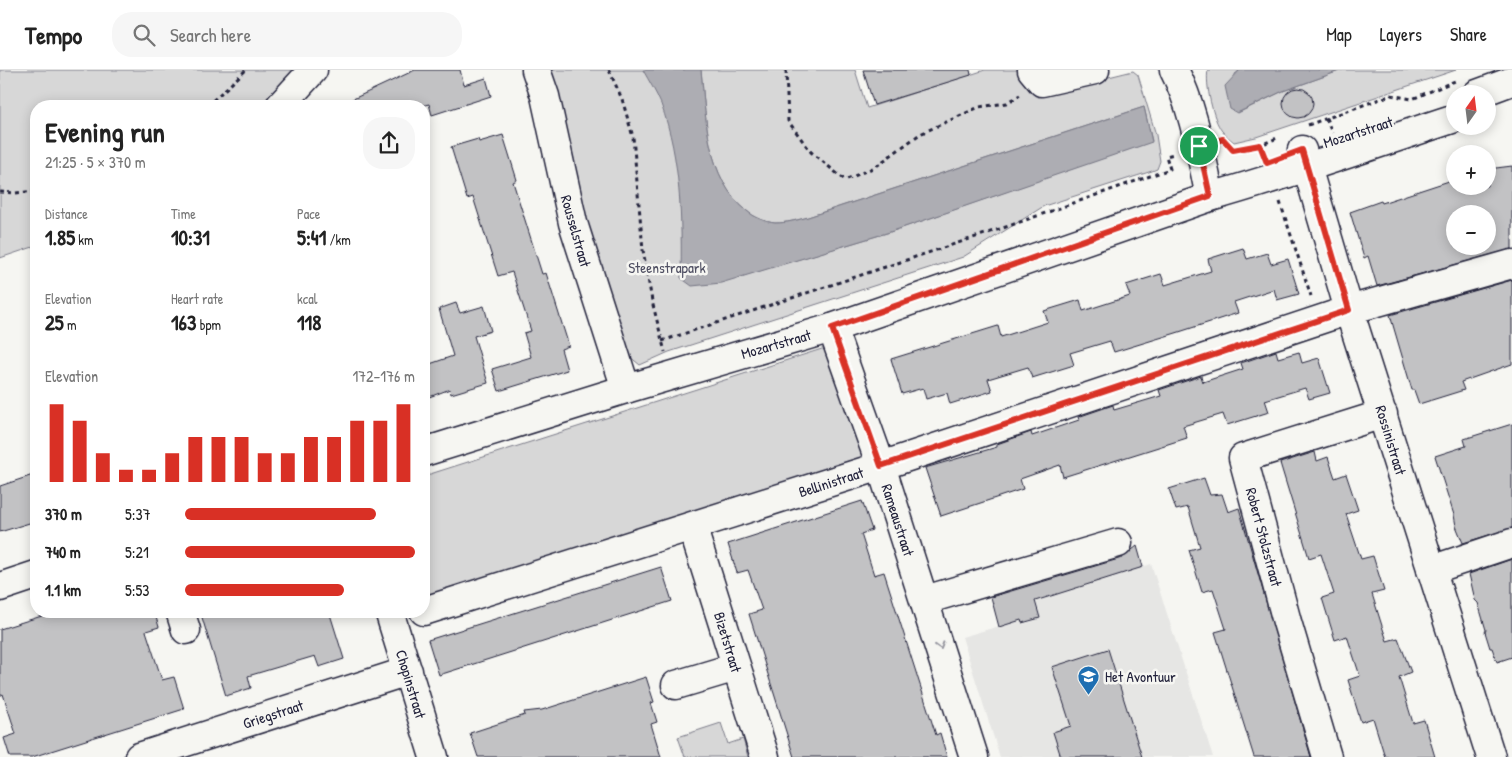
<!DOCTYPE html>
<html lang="en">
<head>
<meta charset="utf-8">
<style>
	:root { --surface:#fff; --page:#f6f6f6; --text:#222; --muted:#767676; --line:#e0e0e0; --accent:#d93025 }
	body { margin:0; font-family:"Patrick Hand",sans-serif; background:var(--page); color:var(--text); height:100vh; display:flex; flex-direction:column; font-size:19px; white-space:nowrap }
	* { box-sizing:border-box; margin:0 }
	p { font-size:16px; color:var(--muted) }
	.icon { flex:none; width:28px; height:28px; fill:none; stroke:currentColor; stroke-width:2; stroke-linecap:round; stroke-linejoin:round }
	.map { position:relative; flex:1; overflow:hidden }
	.details { position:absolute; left:30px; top:30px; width:400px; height:518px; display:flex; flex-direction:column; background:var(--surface); border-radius:20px; box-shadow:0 2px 12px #0003 }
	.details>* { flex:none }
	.needle { width:32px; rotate:14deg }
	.tools { position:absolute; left:1446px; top:15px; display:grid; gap:10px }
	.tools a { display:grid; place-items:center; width:50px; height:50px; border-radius:50%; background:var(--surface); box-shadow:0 2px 12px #0003; font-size:25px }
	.pin { position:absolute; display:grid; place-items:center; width:42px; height:42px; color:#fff; margin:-21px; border:2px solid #fff; border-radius:50%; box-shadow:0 1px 5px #0007 }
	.round { display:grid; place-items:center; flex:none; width:52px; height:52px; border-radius:20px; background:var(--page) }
	.summary { display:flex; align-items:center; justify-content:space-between; height:85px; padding:0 15px }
	h1 { font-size:28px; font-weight:700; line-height:38px }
	.stats { display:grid; grid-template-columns:repeat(3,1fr); gap:8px; height:85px; padding:5px 15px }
	.stats div { display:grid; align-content:center }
	.stats b { font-size:21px; font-weight:700 }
	.stats small { font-size:14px; font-weight:400 }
	.stats p { font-size:14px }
	.chart { height:140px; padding:10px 15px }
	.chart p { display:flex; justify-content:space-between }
	.chart svg { width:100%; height:90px; margin-top:5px; stroke:var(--accent); stroke-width:6 }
	ul { padding:0 15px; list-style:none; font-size:16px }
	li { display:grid; grid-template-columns:80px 60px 1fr; align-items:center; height:38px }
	li i { height:12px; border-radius:6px; background:var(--accent) }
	header { display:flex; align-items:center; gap:30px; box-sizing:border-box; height:70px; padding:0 25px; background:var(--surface); border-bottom:1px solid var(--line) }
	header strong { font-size:24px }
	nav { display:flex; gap:28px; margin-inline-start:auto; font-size:18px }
	.search { width:350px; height:45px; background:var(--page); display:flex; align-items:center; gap:12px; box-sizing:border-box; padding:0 18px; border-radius:20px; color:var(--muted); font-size:19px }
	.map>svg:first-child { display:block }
	.built { fill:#e6e6e4 }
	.green { fill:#d7d7d7; stroke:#7c7c89 }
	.water { fill:#adadb3; stroke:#757583 }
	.building { fill:#c2c2c4; stroke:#22223b; fill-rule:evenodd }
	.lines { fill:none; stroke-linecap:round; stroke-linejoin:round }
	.minor-casing { stroke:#22223b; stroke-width:31 }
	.major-casing { stroke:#22223b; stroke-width:31 }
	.path { stroke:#22223b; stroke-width:3; stroke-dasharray:4 4; stroke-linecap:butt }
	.minor { stroke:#f6f6f2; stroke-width:28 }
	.major { stroke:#f6f6f2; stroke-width:28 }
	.oneway { stroke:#9797a0 }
	.route-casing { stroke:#fff; stroke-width:10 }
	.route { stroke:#d93025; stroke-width:6 }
	.labels { text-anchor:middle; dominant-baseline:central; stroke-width:5; stroke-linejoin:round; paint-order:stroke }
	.street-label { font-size:15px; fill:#22223b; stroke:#f6f6f2 }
	.park-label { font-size:15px; fill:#4f4f62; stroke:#f6f6f2 }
	.poi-label { font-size:15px; fill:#22223b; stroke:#f6f6f2; text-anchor:start }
</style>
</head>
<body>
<header>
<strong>Tempo</strong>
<div class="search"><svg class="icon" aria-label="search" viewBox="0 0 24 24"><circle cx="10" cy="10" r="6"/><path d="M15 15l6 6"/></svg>Search here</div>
<nav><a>Map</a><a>Layers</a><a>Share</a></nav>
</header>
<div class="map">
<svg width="1512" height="687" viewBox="0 0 1512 687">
	<rect width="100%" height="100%" fill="#f6f6f2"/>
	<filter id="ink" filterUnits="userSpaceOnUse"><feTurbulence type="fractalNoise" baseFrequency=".02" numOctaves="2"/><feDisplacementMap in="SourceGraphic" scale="10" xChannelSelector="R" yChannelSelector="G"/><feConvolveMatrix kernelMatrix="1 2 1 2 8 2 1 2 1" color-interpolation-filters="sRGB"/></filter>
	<g filter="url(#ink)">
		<path class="built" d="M1151,494l62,193h-213l-38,-120 58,-17 3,4 9,-3 8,-4 -5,-16z"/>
		<path class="green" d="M0,0h302l-35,36h-231v140l-36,12z
			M549,0h120l70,207 151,-45 262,-91 -8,-34 -336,110c-10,3 -22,6 -33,6 -10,-1 -21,-6 -28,-12 -41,-33 -41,-93 -46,-141h154l12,38 118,-38h33l7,13 11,8 36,-5 61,-15 5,4 18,60 4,26 -3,8 -5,2 -108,35 -81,51 -294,95 -29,13 -11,-9 -6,-10 -42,-145z
			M1208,0h32l-5,4 3,39 45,-22 59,-21h114l-200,67 -22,5c-4,-3 -9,-7 -12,-11 -9,-11 -17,-47 -14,-61z
			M825,278l40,111 -441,139v-122z
			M721,653l7,21 15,-5 5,18h-63l-7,-20z"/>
		<path class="water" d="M643,0h58c5,48 5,108 46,141 7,6 18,11 28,12 11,0 23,-3 33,-6l336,-110 8,35 -262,90 -169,51 -29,3 -11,-8c1,-58 0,-119 -20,-174 -5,-12 -12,-23 -18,-34z
			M1240,0h102l-59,21 -46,22 -7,-4 -5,-23z"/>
		<path class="building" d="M415,0h45l4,15 22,-7 5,18 -59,19 -3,-11 -8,2h-83z
			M863,0h107l1,5 -97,30z
			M1283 33a15 15 0 1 1 30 0a15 15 0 1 1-30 0Z
			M503,65l14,45 -4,2 29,92 4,-1 23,73 -8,3 6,21 -68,21 -7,-22 39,-12 -7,-24 7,-2 -19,-59 -14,4 -25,-79 -6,2 -16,-52 27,-8 1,3z
			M1512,96v83l-135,37 -9,-30 -4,2 -14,-46 31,-11 1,2 67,-22 6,-4v9h33v-17zM1455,144h33v32h-33z
			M1243,178l4,11 20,-6 4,11 17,-5 11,35 -22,6 -3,-11 -40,13 4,11 -62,20 -62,19 -4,-11 -40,12 4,12 -42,13 -4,-11 -40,12 4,12 -42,13 -3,-11 -21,6 -3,-11 -21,6 -11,-35 107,-33 3,11 47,-15 -4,-11 36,-11 3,11 47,-15 -4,-11 35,-11 4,11 46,-14 -3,-12z
			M1512,210v84l-51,18 3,8 -45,14 -5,-14h-2l-22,-75z
			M456,233l4,10 24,-7 7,25 -17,5 14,47 -37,11 -1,-5 -26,10v-33l29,-10 -14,-47z
			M1276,281l2,7 21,-6 3,11 17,-5 11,35 -21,6 -4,-11 -40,12 4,12 -42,13 -4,-11 -40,12 4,12 -124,39 -3,-12 -40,14 3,10 -82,27 -16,-48 72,-21v-3l34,-12 1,4 47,-16 -1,-3 35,-12 1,5 47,-14 -2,-6 42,-14 2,6 40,-13 -2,-6z
			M1512,354v104l-49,15 -7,-17 -2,-11 -19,-59 31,-10 -2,-7z
			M1315,382l2,9 11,-4 7,21 11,-4 12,36 -12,4 15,45 12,-3 11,35 -12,3 11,35 4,12 11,-3 13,34 -12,5 14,46 11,-3 11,37h-50l-12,-39 -12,4 -13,-42 12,-4 -13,-40 -12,4 -13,-42 12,-4 -13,-40 -12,4 -29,-95z
			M36,404v47l-36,11v-46z
			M1204,408l6,17 12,-1 6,18 11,-4 72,249h-57l-39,-125 11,-3 -13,-40 -11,3 -13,-42 11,-3 -12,-40 -12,3 -7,-21z
			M862,431l10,29 -11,4 13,41 10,-3 52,163 4,-2 7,24h-153l-45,-143 13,-4 -14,-40 -11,3 -9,-29z
			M1137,476l6,21 -108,34 5,17 -18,5 -1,-3 -22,7 -8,-30 131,-39z
			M1512,489v98l-15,5 -5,-14h-2l-5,-16 1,-2 -8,-27 -3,-3 -6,-26z
			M661,497l11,34 -233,74 -11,-35z
			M58,541h96l5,16 -13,4 16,49 12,-3 10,32 -152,48h-22l-6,-19 12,-4 -13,-40 -3,2v-67z
			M200,541h129l15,48 -25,8 -4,-11 -67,20 3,12 -25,8z
			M1108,579l34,108h-81l-8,-25 18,-6 -19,-59z
			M646,607l8,25 -3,1 6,19 -6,2 10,33h-183l-8,-24 55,-18 -1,-3 18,-2z"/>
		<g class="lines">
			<defs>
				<path id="minor" d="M536,0l9,26 28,127 53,166
					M1032,0l10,12 53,-12
					M1174,0c20,38 27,85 36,127
					M280,36l33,-36
					M832,258l49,138 93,291
					M692,456l73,231
					M1431,500l81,-27
					M925,530l193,-57
					M180,541l6,19
					M389,541l45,146
					M424,541l457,-145 468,-156 -47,-160
					M676,615l60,-18
					M139,687l269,-86
					M1327,687l-40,-135 -44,-164 140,-44
					M1491,687l-142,-447 163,-46"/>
				<path id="major" d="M1477,24l35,-13
					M424,382l202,-63 206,-61 378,-131c82,-23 163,-52 245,-79
					M0,517l36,-12"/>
			</defs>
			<use href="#minor" class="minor-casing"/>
			<use href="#major" class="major-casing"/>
			<path class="path" d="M609,0l13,29 11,38 10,113 9,51 13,51
				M786,0l2,51 23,31 34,28 30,-13 45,-33 59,-27 28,-4 13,-8
				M207,36l39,-36
				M1326,48l6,15
				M1308,55l83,-30 21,4 43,-18
				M1227,75c14,12 38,-2 52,-8
				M0,122l15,1 21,-2
				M1280,132l31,94
				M662,271l341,-113 167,-59 -4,-13 8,-2"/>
			<use href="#minor" class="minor"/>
			<use href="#major" class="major"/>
		</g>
		<defs><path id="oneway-chevron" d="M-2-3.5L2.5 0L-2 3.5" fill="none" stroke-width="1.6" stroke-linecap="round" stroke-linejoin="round" transform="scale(1.25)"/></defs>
		<use class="oneway" href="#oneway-chevron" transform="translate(940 576) rotate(73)"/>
	</g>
	<g class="lines" filter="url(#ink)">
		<defs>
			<path id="route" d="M1223,69l10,11 27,-5 7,18 35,-13 47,160 -468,156 -49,-138 378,-132 -11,-50z"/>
		</defs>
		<use href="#route" class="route-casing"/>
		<use href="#route" class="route"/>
	</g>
	<defs>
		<symbol id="school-pin" viewBox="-11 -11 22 30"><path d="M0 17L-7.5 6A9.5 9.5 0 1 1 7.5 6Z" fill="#1f6fb2" stroke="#f6f6f2"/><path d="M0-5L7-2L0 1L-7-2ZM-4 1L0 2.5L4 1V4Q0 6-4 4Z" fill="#fff"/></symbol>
	</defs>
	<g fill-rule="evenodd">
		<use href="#school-pin" x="1076" y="594" width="25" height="34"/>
	</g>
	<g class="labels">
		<g class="street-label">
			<text transform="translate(1358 62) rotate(-18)">Mozartstraat</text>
			<text transform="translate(576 161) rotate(74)">Rousselstraat</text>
			<text transform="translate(776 274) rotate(-16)">Mozartstraat</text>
			<text transform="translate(1391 370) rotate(73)">Rossinistraat</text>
			<text transform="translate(831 412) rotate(-18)">Bellinistraat</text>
			<text transform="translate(898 450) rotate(72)">Rameaustraat</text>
			<text transform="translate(1264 467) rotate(75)">Robert Stolzstraat</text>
			<text transform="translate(728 572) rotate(73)">Bizetstraat</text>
			<text transform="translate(411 614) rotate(73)">Chopinstraat</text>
			<text transform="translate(273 644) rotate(-18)">Griegstraat</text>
		</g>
		<g class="park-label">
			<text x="667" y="197">Steenstrapark</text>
		</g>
		<g class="poi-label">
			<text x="1105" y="606">Het Avontuur</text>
		</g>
	</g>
</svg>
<div class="tools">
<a><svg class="needle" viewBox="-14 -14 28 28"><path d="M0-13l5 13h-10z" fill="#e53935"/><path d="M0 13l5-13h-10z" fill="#767676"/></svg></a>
<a>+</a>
<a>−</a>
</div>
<div class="pin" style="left:1199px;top:76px;background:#1e9e55"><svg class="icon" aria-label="arrive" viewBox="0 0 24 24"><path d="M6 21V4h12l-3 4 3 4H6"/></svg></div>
<section class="details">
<div class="summary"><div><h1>Evening run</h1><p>21:25 · 5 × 370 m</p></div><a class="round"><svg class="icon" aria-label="share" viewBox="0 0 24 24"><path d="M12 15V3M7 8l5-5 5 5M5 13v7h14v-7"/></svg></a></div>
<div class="stats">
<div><p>Distance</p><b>1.85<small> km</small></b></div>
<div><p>Time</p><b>10:31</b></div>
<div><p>Pace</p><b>5:41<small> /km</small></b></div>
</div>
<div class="stats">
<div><p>Elevation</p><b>25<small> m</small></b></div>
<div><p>Heart rate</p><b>163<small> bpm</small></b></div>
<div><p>kcal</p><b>118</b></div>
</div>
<div class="chart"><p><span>Elevation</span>172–176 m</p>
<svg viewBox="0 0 160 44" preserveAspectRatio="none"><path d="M5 44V6M15 44V14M25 44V30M35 44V38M45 44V38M55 44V30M65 44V22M75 44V22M85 44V22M95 44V30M105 44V30M115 44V22M125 44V22M135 44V14M145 44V14M155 44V6"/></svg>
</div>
<ul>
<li><b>370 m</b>5:37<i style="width:83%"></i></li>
<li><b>740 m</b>5:21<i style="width:100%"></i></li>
<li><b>1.1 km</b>5:53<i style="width:69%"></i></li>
</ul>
</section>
</div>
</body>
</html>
